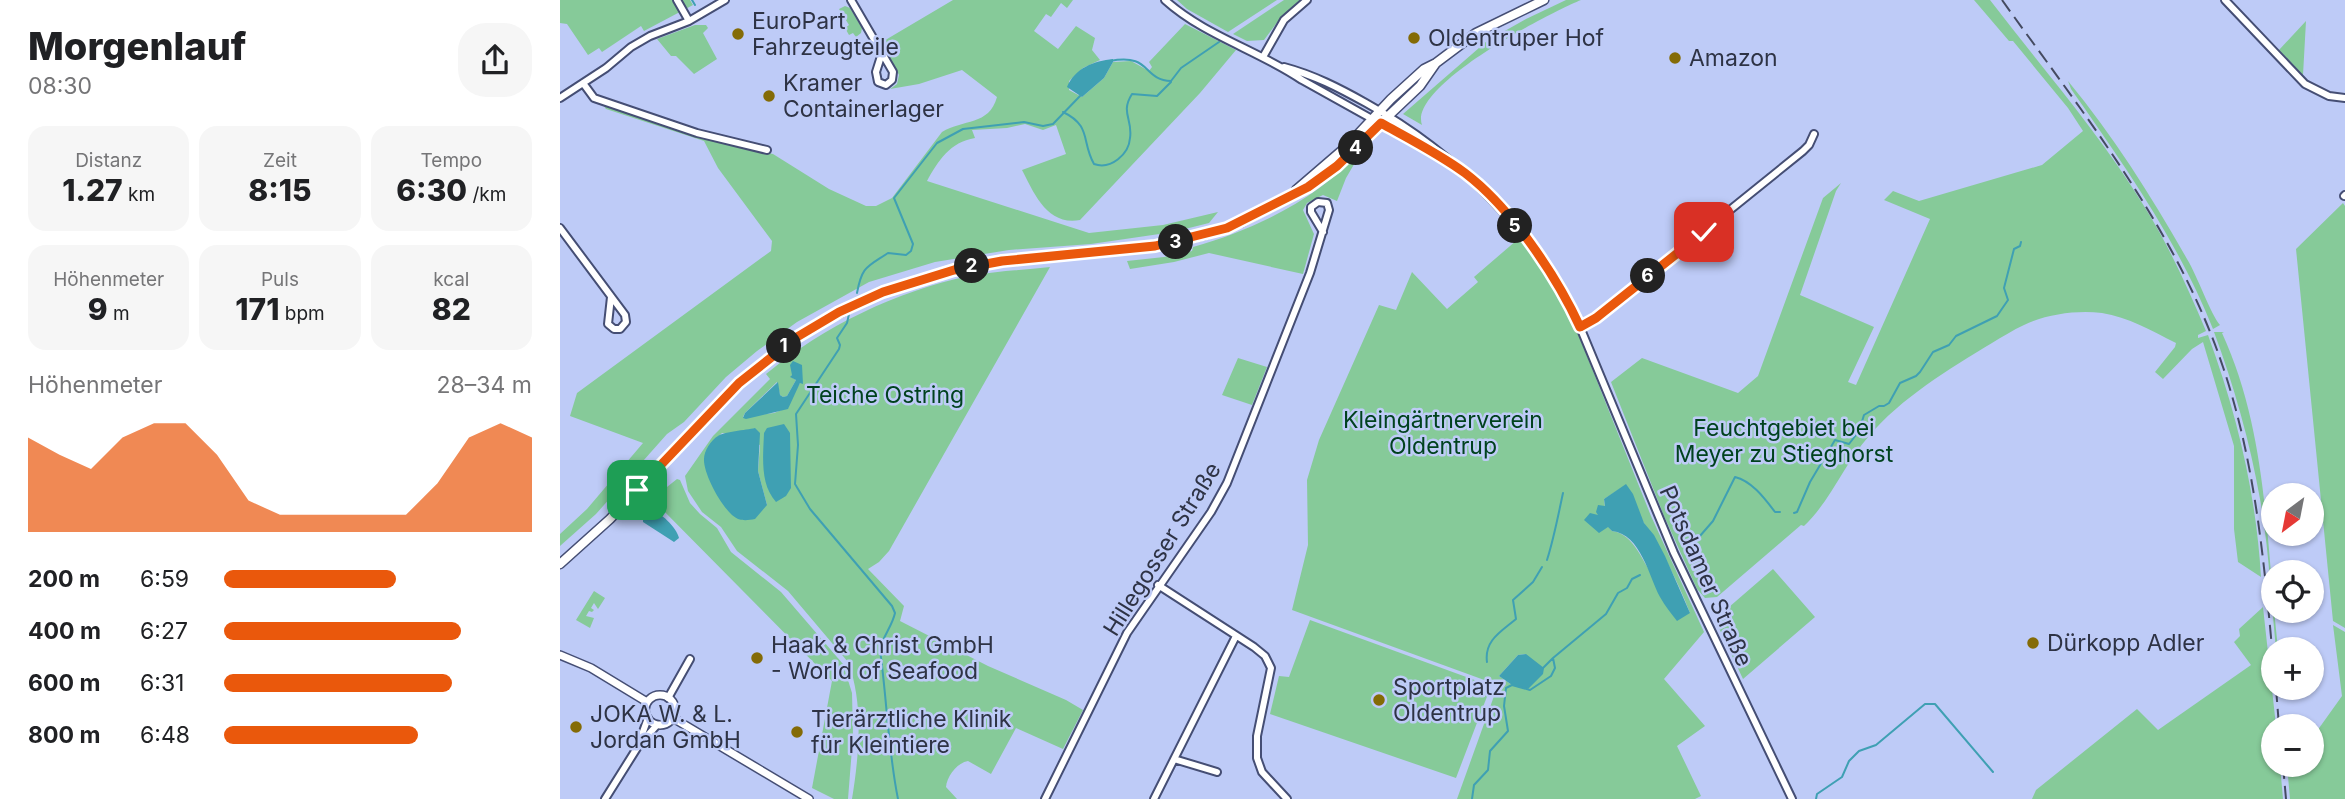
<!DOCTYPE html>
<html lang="de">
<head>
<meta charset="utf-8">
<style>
	:root { --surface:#fff; --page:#f6f6f6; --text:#202124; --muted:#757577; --accent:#ea580c }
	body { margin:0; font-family:Inter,sans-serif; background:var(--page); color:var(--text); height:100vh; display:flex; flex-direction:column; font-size:26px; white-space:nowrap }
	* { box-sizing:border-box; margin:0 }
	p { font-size:23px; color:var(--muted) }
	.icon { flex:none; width:38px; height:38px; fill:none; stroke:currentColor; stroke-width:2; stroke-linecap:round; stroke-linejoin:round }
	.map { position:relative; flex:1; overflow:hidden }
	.panel { display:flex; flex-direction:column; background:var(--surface); width:560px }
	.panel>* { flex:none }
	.needle { width:46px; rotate:212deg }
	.buttons { position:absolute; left:1701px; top:483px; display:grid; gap:14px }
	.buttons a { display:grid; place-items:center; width:63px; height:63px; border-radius:50%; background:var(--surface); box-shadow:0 2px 5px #0004; font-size:35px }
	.pin { position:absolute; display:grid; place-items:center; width:60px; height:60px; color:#fff; margin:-30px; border-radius:14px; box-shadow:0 4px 10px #0006 }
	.km { position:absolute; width:35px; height:35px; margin:-18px; border-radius:50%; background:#222; color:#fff; font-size:19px; line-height:35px; text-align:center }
	.round { display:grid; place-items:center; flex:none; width:74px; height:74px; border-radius:28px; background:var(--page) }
	.summary { display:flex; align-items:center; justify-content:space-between; height:119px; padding:0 28px }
	h1 { font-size:38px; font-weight:800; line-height:52px }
	.stats { display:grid; grid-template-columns:repeat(3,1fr); gap:10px; height:119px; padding:7px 28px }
	.stats div { display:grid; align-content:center; border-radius:18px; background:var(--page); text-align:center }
	.stats b { font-size:30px; font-weight:800 }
	.stats small { font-size:19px; font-weight:400 }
	.stats p { font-size:19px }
	.chart { height:196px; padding:14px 28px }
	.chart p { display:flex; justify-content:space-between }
	.chart svg { width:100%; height:126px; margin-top:7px; fill:var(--accent); opacity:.7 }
	ul { padding:0 28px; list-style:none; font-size:23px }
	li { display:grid; grid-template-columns:112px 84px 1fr; align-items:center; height:52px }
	li i { height:18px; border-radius:9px; background:var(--accent) }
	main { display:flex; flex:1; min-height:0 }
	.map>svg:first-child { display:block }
	.green { fill:#86ca99; fill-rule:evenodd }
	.water { fill:#3fa0b3 }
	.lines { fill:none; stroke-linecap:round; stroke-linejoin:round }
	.stream { stroke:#3fa0b3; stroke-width:2 }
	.minor-casing { stroke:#454e74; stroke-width:10 }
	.tertiary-casing { stroke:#454e74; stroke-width:10 }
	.secondary-casing { stroke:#454e74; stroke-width:11 }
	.minor { stroke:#fff; stroke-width:6 }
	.tertiary { stroke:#fff; stroke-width:7 }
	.secondary { stroke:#fff; stroke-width:8 }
	.rail { stroke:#454b61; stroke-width:2; stroke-dasharray:14 7; stroke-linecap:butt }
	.route-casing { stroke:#fff; stroke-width:14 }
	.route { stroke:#ea580c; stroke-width:9 }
	.poi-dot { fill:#846b06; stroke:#becbf7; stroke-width:2.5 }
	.labels { text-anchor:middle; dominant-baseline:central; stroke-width:5; stroke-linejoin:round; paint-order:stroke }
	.poi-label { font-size:23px; fill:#2e3345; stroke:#becbf7; text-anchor:start }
	.park-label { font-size:23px; fill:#00421e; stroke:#becbf7 }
	.street-label { font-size:23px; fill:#2e3345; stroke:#becbf7 }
</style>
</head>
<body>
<main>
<section class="panel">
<div class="summary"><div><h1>Morgenlauf</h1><p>08:30</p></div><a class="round"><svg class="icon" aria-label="share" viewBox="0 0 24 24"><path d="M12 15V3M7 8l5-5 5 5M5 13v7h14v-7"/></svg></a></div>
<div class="stats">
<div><p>Distanz</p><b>1.27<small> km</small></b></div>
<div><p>Zeit</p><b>8:15</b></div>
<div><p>Tempo</p><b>6:30<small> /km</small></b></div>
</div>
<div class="stats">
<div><p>Höhenmeter</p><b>9<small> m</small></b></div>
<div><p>Puls</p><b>171<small> bpm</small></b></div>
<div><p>kcal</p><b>82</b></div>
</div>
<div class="chart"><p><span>Höhenmeter</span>28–34 m</p>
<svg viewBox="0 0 160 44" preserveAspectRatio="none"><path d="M0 44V11L10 17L20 22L30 11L40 6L50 6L60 17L70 33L80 38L90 38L100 38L110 38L120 38L130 27L140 11L150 6L160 11V44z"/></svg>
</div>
<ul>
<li><b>200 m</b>6:59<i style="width:56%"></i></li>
<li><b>400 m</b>6:27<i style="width:77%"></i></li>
<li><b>600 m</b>6:31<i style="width:74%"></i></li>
<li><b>800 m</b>6:48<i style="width:63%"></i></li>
</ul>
</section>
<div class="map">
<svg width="1785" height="799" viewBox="0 0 1785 799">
	<rect width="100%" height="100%" fill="#becbf7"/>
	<path class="green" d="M0,0h130l3,5 -49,26 -3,-5 -39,26 -3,-4 -11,7 -21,-31 -7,-1z
		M393,0h120l-6,8 -6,-5 -10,14 -5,-3 -12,17 24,18 18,-23 19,12 -3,12 8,10 -17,8 -14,13v9l13,7 22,-19 9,-16 18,-1 18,10 3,-4 -3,-5 36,-38 51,26 -36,43 -120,127c-33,6 -46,-27 -58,-50l44,-16 -10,-29 -13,5 -18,-6 -18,4 -35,2 3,8c-25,4 -37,23 -48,43l162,52 74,-8 55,-13 -9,11 -36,9 -82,12 -82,6 -74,12 -66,20 -72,40 -40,29 -31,26 -42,45 -17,12 -71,80 -36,32v-12l27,-25 56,-66 -73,-27 7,-23 194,-142 1,-10 -54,-73 -14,-27 -98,-32 -3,-4 140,43 30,6 56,35 37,17h10l16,-8 50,-66c21,-13 47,-6 55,-35l-35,-27 -43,14 -29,5 7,-5 2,-9 -17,-33z
		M617,0h100l-49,32 -41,-23z
		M724,0h16l-19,17 -17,23 -17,1 -14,-7z
		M1006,0h15c-32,13 -173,86 -159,125l-19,-11 84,-73 39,-22z
		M1414,0h16c52,68 110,134 154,206 25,40 44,82 62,125l-8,4v3l10,-3c29,79 48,158 53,242l-23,-15 -4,-33v-83l-31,-104 -11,7 -29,30 -8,-7 20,-25 1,-4c-24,-12 -48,-26 -74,-30 -25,-3 -55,1 -78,12 -11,5 -22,12 -32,18 -42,25 -92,56 -123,93 -25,28 -37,63 -65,90l-3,-1 -84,72 -12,1 -8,-9 -33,-73 -53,-134 31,-24 96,35 20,-17 65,-178 18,-15 -5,8 -36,104 74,32 -26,55 8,3 74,-166 -46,-19 9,-9 26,10 123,-36 41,-34 -15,-23 -55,-67h-4z
		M285,6l5,2 12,20 -1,5 -5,4 -3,-4 -4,2 -4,-7 4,-3 -10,-16z
		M1746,21l-3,54 -24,-25z
		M135,25h11l2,3 -5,5 14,26 -23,15 -18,-18h-5l-14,-17z
		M1508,81c46,56 84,116 119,178 10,16 24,56 33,66l-7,4c-35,-88 -89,-164 -142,-240z
		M803,149l-17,29 -9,23 -14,-6 -16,8 -4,7 11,24 -11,40 -94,-21 -35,9 -44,7 -3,-8 37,-4 28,-6 1,-4c64,-18 124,-48 170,-98z
		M1783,203l2,3v422l-12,-7 -37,-372z
		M957,240h4l36,53 20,38 74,185 53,116 -40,47 41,47 -28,20 24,50 -6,3h-238l41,-114 -206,-75 16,-65 -1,-65 12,-40 60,-135 17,5 16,-38 35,37 31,-27 -4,-5zM1066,485c9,12 11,27 19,40 18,27 33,57 45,88 -12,-11 -25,-22 -35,-35 -13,-15 -20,-44 -43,-47l-13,-15 6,-9 -1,-8zM966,654l2,35 -16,-4 -13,-9 19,-21z
		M490,267l-161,284 -10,11 -11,7 36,37 -4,15 88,45 78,34 17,10 -20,39 -47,-21 -25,46 -23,-13c-11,2 -21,15 -22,26l11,12h-105c7,-43 12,-96 -4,-137l-60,-71 -51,-40 -16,-24 -19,-15 -14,-21 -3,-15 28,-40 57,-57 -4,-5c58,-48 131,-83 203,-98 27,-5 54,-6 81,-9zM232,375l11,8h-3l-11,19v5l-15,6 -31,4 2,-4 32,-31 3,13 3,2 4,-1 9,-16 -5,-3zM162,433l8,1 30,11 -2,26 9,34 -57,-25c-6,-26 -8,-28 12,-47z
		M1654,332h10l-2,1c46,100 44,210 56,316h-2c-5,-50 -7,-101 -16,-150 -10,-57 -26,-113 -46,-167z
		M678,358l29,9 -15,38 -30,-10z
		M117,479l3,1 10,23 10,11 17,14 14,24 50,40 62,72 9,29 1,43 -5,63h-14l-22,-11 20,-107 -180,-182z
		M1213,569l42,48 -72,62 -25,-53v-6l3,-6z
		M34,591l11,7 -7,11 -4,-6 -3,5 3,2 -2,2 -3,-1 -3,5 8,2 -4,10 -14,-8z
		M1703,607l13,119h-3v39h7l3,34h-251l4,-9 101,-81 21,21 93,-65 -17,-23 6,-6 -1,-7z
		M750,620l181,66 -35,92 -186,-64 9,-38 10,1z
		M1773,625l12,7v167h-55l-3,-34h25v-27l30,-42z"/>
	<path class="water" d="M553,59v3l-9,16 -22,19 -15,-10c8,-19 27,-26 46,-28z
		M233,361l9,4 1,19 -3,-1 -12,26 -42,10 -3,-1 2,-5 33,-31 2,13 3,2 4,-1 9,-16 -6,-3 2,-2 -2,-10z
		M224,424l6,9 1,55 -5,8 -10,6c-16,-18 -13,-44 -12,-69l3,-5z
		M195,428l5,5 -2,38 9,34 -12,14c-6,1 -11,2 -17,0 -14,-6 -35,-45 -34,-60 0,-8 7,-19 14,-23 5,-4 28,-6 37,-8z
		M1066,484l7,10 11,29 10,12 11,21 25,57 -13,8c-6,-8 -12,-15 -17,-24 -11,-20 -19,-63 -48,-66l-4,-4 -9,6 -15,-13 6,-7 8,2 -2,-3 2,-7 7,1 -1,-7z
		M90,510c10,1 27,18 29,28l-5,4 -31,-20v-4z
		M966,654l18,14 -1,6 -15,15 -16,-4 -13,-9 19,-21z"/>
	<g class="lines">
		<path class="stream" d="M132,0l3,5
			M550,61c42,-8 32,19 61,20l10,-13 38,-26
			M503,112c29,14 18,29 31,52 17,6 35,-10 36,-26 3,-19 -10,-25 2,-44l25,2 14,-14
			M297,293c5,-27 10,-26 31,-40l18,2 5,-4 2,-7 -19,-46 43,-55 26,-14 61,-7 19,4 10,-2 27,-28
			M289,314l-2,9 -10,15 3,7 -1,4 -43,65 2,31 -3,39 15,25 82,97 3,7c-3,14 -13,24 -15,37 7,50 8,100 18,149
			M1234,513l3,-1 13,-30 25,-42 14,4 10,-13 5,-16 15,-9h5l5,-3 11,-20 16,-7 4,-4 13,-20 16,-7 7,-9 41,-20 11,-16 -4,-12 10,-39 6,-3 1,-4
			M1126,552l27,-31 22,-44c17,4 30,22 40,35h5
			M987,560c7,-22 11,-44 16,-67
			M927,662c-3,-22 15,-31 29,-43l-3,-19 20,-18 9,-15
			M982,669l11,-11
			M952,685l18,5 21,-14 4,-8 -2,-10 53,-44 12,-21 9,-5 5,-9 8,-4
			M912,799l2,-14 14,-15 2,-19 18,-20 -4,-25 2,-18 6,-3
			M1256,799l1,-5 25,-17 7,-16 10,-10 17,-6 49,-41h10l58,68"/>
		<defs>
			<path id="minor" d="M117,0l12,21
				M291,0l42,72 -1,8 -6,5 -8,-3 -2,-10 6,-19
				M605,0c40,36 93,50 137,80l140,78
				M1665,0l80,84 24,12 16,2
				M703,57l21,-37 23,-20
				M724,67c30,8 55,21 82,36 92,51 169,129 214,224l94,226 118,246
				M23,83l11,15 103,35 70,17
				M0,98l46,-30 25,-21 19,-11 39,-15 36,-21
				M1784,196l1,-1
				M0,228l65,87 1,7 -6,7h-6l-6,-5 3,-27
				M1020,327l16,-9 207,-167 6,-6 5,-11
				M598,585l96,62 11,9 6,12 -14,68v22l5,14 25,27
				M108,698l22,-39
				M78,746l19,-21
				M614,759l43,13
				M45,799l32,-51 11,-30
				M485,799l82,-166 84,-121 16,-29 83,-210 19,-63 -2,-7 -9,-1 -7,5v5l12,20
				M594,799l82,-163"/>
			<path id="tertiary" d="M0,655l31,13 56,34
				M85 710a15 15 0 1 1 30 0a15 15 0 1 1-30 0Z
				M113,718l136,81"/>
			<path id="secondary" d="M736,190l50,-43 45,-48 33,-30 12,-6 40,-30 68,-33
				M0,564l50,-45 129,-136 37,-31 41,-28 66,-32 71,-22 48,-9 153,-15 49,-11 38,-13 66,-35 19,-13 93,-88 16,-23"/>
		</defs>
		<use href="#minor" class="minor-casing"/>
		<use href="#tertiary" class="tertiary-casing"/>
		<use href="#secondary" class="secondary-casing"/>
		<use href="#minor" class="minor"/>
		<use href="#tertiary" class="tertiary"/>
		<use href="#secondary" class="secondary"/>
		<path class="rail" d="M1442,0c83,116 175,230 221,367 32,95 41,193 50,292
			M1716,688l3,38
			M1723,765l3,34"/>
	</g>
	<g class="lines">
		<defs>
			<path id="route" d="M77,490l102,-107 58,-46 42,-25 44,-20 71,-22 48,-9 153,-15 72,-18 81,-41 29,-21 44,-43c27,15 60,32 84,50 46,35 91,102 115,154l16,-9 108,-86"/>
		</defs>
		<use href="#route" class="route-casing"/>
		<use href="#route" class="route"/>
	</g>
	<g class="poi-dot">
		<circle cx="178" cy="34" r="7"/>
		<circle cx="854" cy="38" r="7"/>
		<circle cx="1115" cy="58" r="7"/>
		<circle cx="209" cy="96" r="7"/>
		<circle cx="1473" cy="643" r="7"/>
		<circle cx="197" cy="658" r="7"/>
		<circle cx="819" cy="700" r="7"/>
		<circle cx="16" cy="727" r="7"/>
		<circle cx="237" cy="732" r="7"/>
	</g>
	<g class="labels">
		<g class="poi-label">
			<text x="192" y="21">EuroPart<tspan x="192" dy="26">Fahrzeugteile</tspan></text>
			<text x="868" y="38">Oldentruper Hof</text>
			<text x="1129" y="58">Amazon</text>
			<text x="223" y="83">Kramer<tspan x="223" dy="26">Containerlager</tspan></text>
			<text x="1487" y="643">Dürkopp Adler</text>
			<text x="211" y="645">Haak &amp; Christ GmbH<tspan x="211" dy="26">- World of Seafood</tspan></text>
			<text x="833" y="687">Sportplatz<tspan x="833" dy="26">Oldentrup</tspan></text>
			<text x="30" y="714">JOKA W. &amp; L.<tspan x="30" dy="26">Jordan GmbH</tspan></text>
			<text x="251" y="719">Tierärztliche Klinik<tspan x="251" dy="26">für Kleintiere</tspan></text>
		</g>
		<g class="park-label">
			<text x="325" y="395">Teiche Ostring</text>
			<text x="883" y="420">Kleingärtnerverein<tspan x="883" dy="26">Oldentrup</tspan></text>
			<text x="1224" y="428">Feuchtgebiet bei<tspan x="1224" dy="26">Meyer zu Stieghorst</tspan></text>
		</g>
		<g class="street-label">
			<text transform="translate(602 549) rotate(-58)">Hillegosser Straße</text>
			<text transform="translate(1146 576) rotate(66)">Potsdamer Straße</text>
		</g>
	</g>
</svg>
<div class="buttons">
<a><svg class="needle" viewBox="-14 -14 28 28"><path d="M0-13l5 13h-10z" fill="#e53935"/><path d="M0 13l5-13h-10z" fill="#757577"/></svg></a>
<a><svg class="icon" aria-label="locate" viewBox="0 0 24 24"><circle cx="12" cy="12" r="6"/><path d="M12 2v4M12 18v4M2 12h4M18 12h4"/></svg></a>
<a>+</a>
<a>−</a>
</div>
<div class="pin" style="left:77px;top:490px;background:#1e9e55"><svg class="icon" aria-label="arrive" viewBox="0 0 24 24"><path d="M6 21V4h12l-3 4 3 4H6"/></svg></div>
<div class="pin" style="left:1144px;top:232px;background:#d93025"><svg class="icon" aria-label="check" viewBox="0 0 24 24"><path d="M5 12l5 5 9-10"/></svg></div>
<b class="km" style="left:224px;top:346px">1</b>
<b class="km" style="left:412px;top:266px">2</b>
<b class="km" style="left:616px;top:242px">3</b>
<b class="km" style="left:796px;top:148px">4</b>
<b class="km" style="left:955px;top:226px">5</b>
<b class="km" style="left:1088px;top:276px">6</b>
</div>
</main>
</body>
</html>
